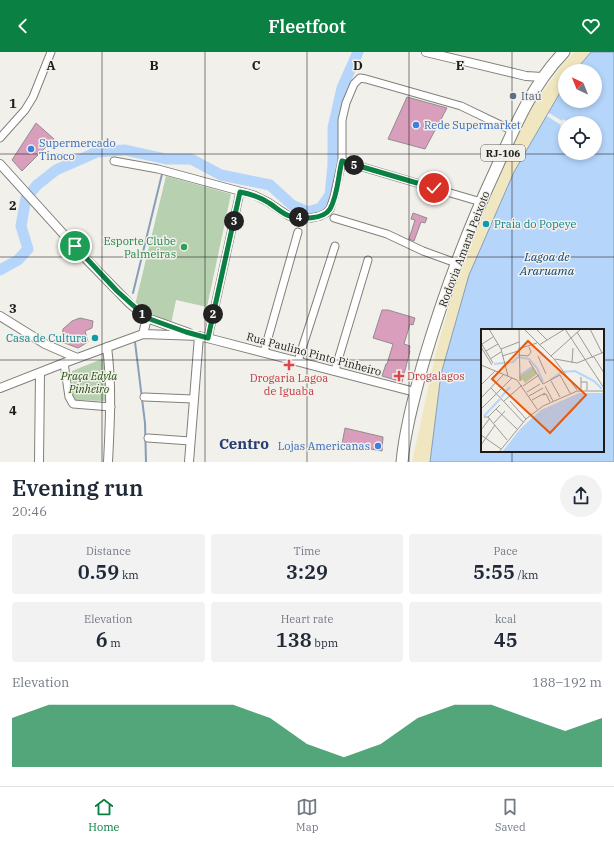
<!DOCTYPE html>
<html lang="en">
<head>
<meta charset="utf-8">
<style>
	:root { --surface:#fff; --page:#f2f2f3; --text:#1f2937; --muted:#747a83; --line:#e0e1e3; --accent:#0b8043 }
	body { margin:0; font-family:"IBM Plex Serif",serif; background:var(--page); color:var(--text); height:100vh; display:flex; flex-direction:column; font-size:15px; white-space:nowrap }
	* { box-sizing:border-box; margin:0 }
	p { font-size:13px; color:var(--muted) }
	.icon { flex:none; width:22px; height:22px; fill:none; stroke:currentColor; stroke-width:2; stroke-linecap:round; stroke-linejoin:round }
	.map { position:relative; height:410px; overflow:hidden }
	.details { display:flex; flex-direction:column; background:var(--surface); flex:1 }
	.details>* { flex:none }
	.needle { width:26px; rotate:317deg }
	.fabs { position:absolute; left:558px; top:12px; display:grid; gap:8px }
	.fabs a { display:grid; place-items:center; width:44px; height:44px; border-radius:50%; background:var(--surface); box-shadow:0 2px 6px #0003; font-size:20px }
	.pin { position:absolute; display:grid; place-items:center; width:34px; height:34px; color:#fff; margin:-17px; border:2px solid #fff; border-radius:50%; box-shadow:0 1px 4px #0007 }
	.km { position:absolute; width:20px; height:20px; margin:-10px; border-radius:50%; background:#222; color:#fff; font-size:11px; line-height:20px; text-align:center }
	.round { display:grid; place-items:center; flex:none; width:42px; height:42px; border-radius:21px; background:var(--page) }
	.headline { display:flex; align-items:center; justify-content:space-between; height:68px; padding:0 12px }
	h1 { font-size:22px; font-weight:600; line-height:30px }
	.stats { display:grid; grid-template-columns:repeat(3,1fr); gap:6px; height:68px; padding:4px 12px }
	.stats div { display:grid; align-content:center; border-radius:4px; background:var(--page); text-align:center }
	.stats b { font-size:20px; font-weight:600 }
	.stats small { font-size:11px; font-weight:400 }
	.stats p { font-size:11px }
	.chart { height:112px; padding:8px 12px }
	.chart p { display:flex; justify-content:space-between }
	.chart svg { width:100%; height:72px; margin-top:4px; fill:var(--accent); opacity:.7 }
	header { display:flex; justify-content:space-between; align-items:center; height:52px; padding:0 12px; background:var(--accent); color:#fff; font-size:18px; font-weight:600 }
	.menu { display:flex; justify-content:space-around; align-items:center; height:56px; border-top:1px solid var(--line); background:var(--surface); font-size:11px; color:var(--muted) }
	.menu a { display:grid; justify-items:center; gap:2px }
	.menu .current { color:var(--accent) }
	.map>svg:first-child { display:block }
	.green { fill:#b7d0b0 }
	.sand { fill:#f0e7c1 }
	.water { fill:#b5d5fb; stroke:#879eb8; fill-rule:evenodd }
	.pier { fill:#f2f0ea }
	.lines { fill:none; stroke-linecap:round; stroke-linejoin:round }
	.stream { stroke:#879eb8; stroke-width:2 }
	.river { stroke:#b5d5fb; stroke-width:11 }
	.building { fill:#d89ebb; stroke:#928c8f }
	.minor-casing { stroke:#81807a; stroke-width:9 }
	.tertiary-casing { stroke:#81807a; stroke-width:10 }
	.trunk-casing { stroke:#81807a; stroke-width:13 }
	.minor { stroke:#fff; stroke-width:7 }
	.tertiary { stroke:#fff; stroke-width:8 }
	.trunk { stroke:#fff; stroke-width:11 }
	.route-casing { stroke:#fff; stroke-width:8 }
	.route { stroke:#0b8043; stroke-width:5 }
	.grid { fill:none; stroke:#1d1c1a; stroke-width:1; stroke-opacity:0.55 }
	.service-dot { fill:#5c6f8a; stroke:#f2f0ea; stroke-width:1.5 }
	.shop-dot { fill:#3f7fe0; stroke:#f2f0ea; stroke-width:1.5 }
	.culture-dot { fill:#0f9aa8; stroke:#f2f0ea; stroke-width:1.5 }
	.leisure-dot { fill:#2e9e5b; stroke:#f2f0ea; stroke-width:1.5 }
	.health-dot { fill:#e0444e; stroke:#f2f0ea; stroke-width:1.5 }
	.labels { text-anchor:middle; dominant-baseline:central; stroke-width:3; stroke-linejoin:round; paint-order:stroke }
	.shield { fill:#f2f0ea; stroke:#5d5c58; stroke-width:1 }
	.shield-label { font-size:10px; font-weight:bold; fill:#1d1c1a }
	.service-label { font-size:11px; fill:#4e5e75; stroke:#f2f0ea; text-anchor:start }
	.shop-label { font-size:11px; fill:#366cbe; stroke:#f2f0ea; text-anchor:start }
	.culture-label { font-size:11px; fill:#0d838f; stroke:#f2f0ea; text-anchor:start }
	.leisure-label { font-size:11px; fill:#27864d; stroke:#f2f0ea; text-anchor:end }
	.street-label { font-size:11px; fill:#1d1c1a; stroke:#f2f0ea }
	.park-label { font-size:11px; font-style:italic; fill:#1e4e0a; stroke:#f2f0ea }
	.health-label { font-size:11px; fill:#be3a42; stroke:#f2f0ea; text-anchor:start }
	.water-label { font-size:12px; font-style:italic; fill:#0a457c; stroke:#f2f0ea }
	.district-label { font-size:15px; font-weight:bold; fill:#263d75; stroke:#f2f0ea }
	.inset-river { fill:none; stroke:#b5d5fb; stroke-width:2 }
	.inset-road { fill:none; stroke:#9d9b97; stroke-width:1 }
	.view { fill:#e8590c; fill-opacity:0.15; stroke:#e8590c; stroke-width:2 }
	.inset-edge { fill:none; stroke:#1d1c1a; stroke-width:2 }
	.grid-label { font-size:13px; text-anchor:middle; font-weight:bold; fill:#1d1c1a; stroke:#f2f0ea; stroke-width:3; stroke-linejoin:round; paint-order:stroke }
</style>
</head>
<body>
<header><svg class="icon" aria-label="back" viewBox="0 0 24 24"><path d="M15 5l-7 7 7 7"/></svg>Fleetfoot<svg class="icon" aria-label="heart" viewBox="0 0 24 24"><path d="M12 20l-8-8c-3-5 5-10 8-4 3-6 11-1 8 4z"/></svg></header>
<div class="map">
<svg width="614" height="410" viewBox="0 0 614 410">
	<rect width="100%" height="100%" fill="#f2f0ea"/>
	<path class="green" d="M166,124l65,18 -24,113 -31,-7 -5,24 -36,-19z
		M107,305l-1,44 -33,-1 -1,-29z"/>
	<path class="sand" d="M575,0h16l-16,19h-10v13l-51,88 -45,103 -28,99 -11,88h-18l25,-114 21,-73 44,-104 25,-57 37,-52z"/>
	<path class="water" d="M591,0h23v410h-184l11,-88 28,-99 45,-103 51,-88v17h30v-30h-20zM565,71h30v30h-30zM482,278h121v121h-121z"/>
	<path class="pier" d="M549,61l13,8 1,-2 6,3 -4,1 -1,7 -4,-3 1,-2 -14,-9z"/>
	<g class="lines">
		<path class="stream" d="M165,111l1,-4
			M133,241l29,-119
			M135,290l10,81 1,39"/>
		<path class="river" d="M0,218l18,-10 10,-11 -7,-23 5,-28 11,-13 19,-15 41,-18 28,-2 41,9h25l30,16 49,10 22,20 16,7 13,-4 9,-13 3,-30v-37l9,-40 16,-36"/>
	</g>
	<path class="building" d="M407,45l40,11 -22,41 -37,-10z
		M36,71l18,16 -32,32 -10,-11z
		M413,161l14,5 -2,5 -4,-1 -7,19 -5,-2 6,-19 -4,-1z
		M382,258h6l27,8 -2,7 -3,-1 -6,20 6,2 -1,5h1l-8,31 -20,-6 4,-12h1l6,-20 -20,-6z
		M80,266l13,3 -1,7 -7,3 3,11 -10,6 -16,-6 1,-13 9,-8z
		M345,376l38,9 -1,14 -40,-7z"/>
	<g class="lines">
		<defs>
			<path id="minor" d="M0,86l25,-28 8,-13 18,-45
				M114,109l44,8 96,26 14,7 21,14 22,2 9,-2 6,-3 4,-4 4,-12 8,-36v-41l4,-17 8,-19 6,-6 6,1 95,27 52,25
				M342,109l139,41
				M334,166l53,16 36,17 33,12
				M208,286l32,-146
				M264,300l34,-120
				M298,309l37,-115
				M64,311l5,34 4,7 38,3
				M335,318l33,-110
				M144,345l49,2
				M148,386l42,3"/>
			<path id="tertiary" d="M426,0l100,24 16,1
				M0,112l86,95 44,45 17,14 42,15
				M0,264l45,28 32,14
				M143,282l4,-16
				M107,295c5,38 3,76 1,115
				M0,336l64,-25 79,-29 56,2 16,4 200,52
				M39,410l1,-89
				M189,410l10,-126"/>
			<path id="trunk" d="M402,410c3,-32 12,-64 20,-95 20,-68 44,-134 74,-198 18,-41 36,-84 68,-117"/>
		</defs>
		<use href="#minor" class="minor-casing"/>
		<use href="#tertiary" class="tertiary-casing"/>
		<use href="#trunk" class="trunk-casing"/>
		<use href="#minor" class="minor"/>
		<use href="#tertiary" class="tertiary"/>
		<use href="#trunk" class="trunk"/>
	</g>
	<g class="lines">
		<defs>
			<path id="route" d="M75,194l42,45 30,27 39,14 22,6 32,-146c11,2 20,5 29,11 7,4 13,11 21,13 11,3 33,4 40,-7 8,-14 8,-33 12,-48l92,27"/>
		</defs>
		<use href="#route" class="route-casing"/>
		<use href="#route" class="route"/>
	</g>
	<path class="grid" d="M102,0v410M205,0v410M307,0v410M409,0v410M512,0v278M0,102h614M0,205h614M0,308h482M603,308h11M512,399v11"/>
	<circle class="service-dot" cx="513" cy="44" r="4"/>
	<g class="shop-dot">
		<circle cx="416" cy="73" r="4"/>
		<circle cx="31" cy="97" r="4"/>
		<circle cx="378" cy="394" r="4"/>
	</g>
	<g class="culture-dot">
		<circle cx="486" cy="172" r="4"/>
		<circle cx="95" cy="286" r="4"/>
	</g>
	<circle class="leisure-dot" cx="184" cy="195" r="4"/>
	<g class="health-dot">
		<path d="M287 307h4v4h4v4h-4v4h-4v-4h-4v-4h4z"/>
		<path d="M397 318h4v4h4v4h-4v4h-4v-4h-4v-4h4z"/>
	</g>
	<g class="labels">
		<rect class="shield" x="481" y="93" width="44" height="16" rx="3"/>
		<g class="shield-label">
			<text x="503" y="101">RJ-106</text>
		</g>
		<g class="service-label">
			<text x="521" y="44">Itaú</text>
		</g>
		<g class="shop-label">
			<text x="424" y="73">Rede Supermarket</text>
			<text x="39" y="91">Supermercado<tspan x="39" dy="13">Tinoco</tspan></text>
			<text x="370" y="394" text-anchor="end">Lojas Americanas</text>
		</g>
		<g class="culture-label">
			<text x="494" y="172">Praia do Popeye</text>
			<text x="87" y="286" text-anchor="end">Casa de Cultura</text>
		</g>
		<g class="leisure-label">
			<text x="176" y="189">Esporte Clube<tspan x="176" dy="13">Palmeiras</tspan></text>
		</g>
		<g class="street-label">
			<text transform="translate(464 197) rotate(-69)">Rodovia Amaral Peixoto</text>
			<text transform="translate(314 302) rotate(15)">Rua Paulino Pinto Pinheiro</text>
		</g>
		<g class="park-label">
			<text x="89" y="324">Praça Edyla<tspan x="89" dy="13">Pinheiro</tspan></text>
		</g>
		<g class="health-label">
			<text x="407" y="324">Drogalagos</text>
			<text x="289" y="326" text-anchor="middle">Drogaria Lagoa<tspan x="289" dy="13">de Iguaba</tspan></text>
		</g>
		<g class="water-label">
			<text x="547" y="204">Lagoa de<tspan x="547" dy="14">Araruama</tspan></text>
		</g>
		<g class="district-label">
			<text x="244" y="391">Centro</text>
		</g>
	</g>
	<g transform="translate(481 277)">
		<rect width="123" height="123" fill="#f2f0ea"/>
		<path d="M52,38l4,7 -12,9 -2,-3 -3,1 -1,-5z" fill="#b7d0b0"/>
		<path d="M98,64h25v59h-102l19,-24 20,-18z" fill="#b5d5fb"/>
		<path class="inset-river" d="M13,35l19,-2 5,-5 11,2 8,9 6,14M39,46l12,-8M69,51l12,-8 13,-1 19,10 8,8M20,68l9,-10M3,87l16,-17"/>
		<path class="inset-road" d="M8,0l12,20 7,27M38,0l1,52M43,0l30,30 23,31M55,0l11,11M84,0l39,59M109,0l12,24M96,3l16,26M0,14l12,20M1,15l11,-7M58,16l26,-16M0,18l11,18M20,20l18,-7M37,20l19,-6M5,22l12,-7M37,26l10,1 3,-4 -2,-5M21,27l16,-5M57,27l8,18M70,27l30,-27M113,28l10,16M9,30l11,-7M74,30l22,4 27,-11M48,32l14,23 17,-9 10,18M91,34l1,-15M0,36l36,15 20,29M100,48v13M70,52l9,16M100,53h6v8M0,56l14,-14M42,57l16,-11M64,57l8,15M10,59l32,34M46,63l13,-8M62,66l3,-1 4,8M48,67l14,-8M0,69l23,-24M51,71l13,-7M23,72l18,-16M29,72l16,18M0,80l31,-31M15,80l21,20M3,88h4l19,23M7,88l12,-12M13,94l11,-12M0,101l9,-12M0,106l20,14M0,116l14,-20M18,123l27,-33 17,-13 34,-15h27"/>
		<path class="view" d="M47,12l58,54 -36,38 -58,-54z"/>
		<rect width="123" height="123" class="inset-edge"/>
	</g>
	<g class="grid-label">
		<text x="51" y="18">A</text>
		<text x="154" y="18">B</text>
		<text x="256" y="18">C</text>
		<text x="358" y="18">D</text>
		<text x="460" y="18">E</text>
		<text x="13" y="56">1</text>
		<text x="13" y="158">2</text>
		<text x="13" y="261">3</text>
		<text x="13" y="363">4</text>
	</g>
</svg>
<div class="fabs">
<a><svg class="needle" viewBox="-14 -14 28 28"><path d="M0-13l5 13h-10z" fill="#e53935"/><path d="M0 13l5-13h-10z" fill="#747a83"/></svg></a>
<a><svg class="icon" aria-label="locate" viewBox="0 0 24 24"><circle cx="12" cy="12" r="6"/><path d="M12 2v4M12 18v4M2 12h4M18 12h4"/></svg></a>
</div>
<div class="pin" style="left:75px;top:194px;background:#1e9e55"><svg class="icon" aria-label="arrive" viewBox="0 0 24 24"><path d="M6 21V4h12l-3 4 3 4H6"/></svg></div>
<div class="pin" style="left:434px;top:136px;background:#d93025"><svg class="icon" aria-label="check" viewBox="0 0 24 24"><path d="M5 12l5 5 9-10"/></svg></div>
<b class="km" style="left:142px;top:262px">1</b>
<b class="km" style="left:213px;top:262px">2</b>
<b class="km" style="left:234px;top:169px">3</b>
<b class="km" style="left:299px;top:165px">4</b>
<b class="km" style="left:354px;top:113px">5</b>
</div>
<section class="details">
<div class="headline"><div><h1>Evening run</h1><p>20:46</p></div><a class="round"><svg class="icon" aria-label="share" viewBox="0 0 24 24"><path d="M12 15V3M7 8l5-5 5 5M5 13v7h14v-7"/></svg></a></div>
<div class="stats">
<div><p>Distance</p><b>0.59<small> km</small></b></div>
<div><p>Time</p><b>3:29</b></div>
<div><p>Pace</p><b>5:55<small> /km</small></b></div>
</div>
<div class="stats">
<div><p>Elevation</p><b>6<small> m</small></b></div>
<div><p>Heart rate</p><b>138<small> bpm</small></b></div>
<div><p>kcal</p><b>45</b></div>
</div>
<div class="chart"><p><span>Elevation</span>188–192 m</p>
<svg viewBox="0 0 160 44" preserveAspectRatio="none"><path d="M0 44V14L10 6L20 6L30 6L40 6L50 6L60 6L70 14L80 30L90 38L100 30L110 14L120 6L130 6L140 14L150 22L160 14V44z"/></svg>
</div>
</section>
<nav class="menu">
<a class="current"><svg class="icon" aria-label="home" viewBox="0 0 24 24"><path d="M3 11l9-7 9 7M6 9v11h12V9"/></svg>Home</a>
<a><svg class="icon" aria-label="map" viewBox="0 0 24 24"><path d="M3 6l6-2 6 2 6-2v14l-6 2-6-2-6 2zM9 4v14M15 6v14"/></svg>Map</a>
<a><svg class="icon" aria-label="saved" viewBox="0 0 24 24"><path d="M7 4h10v16l-5-4-5 4z"/></svg>Saved</a>
</nav>
</body>
</html>
